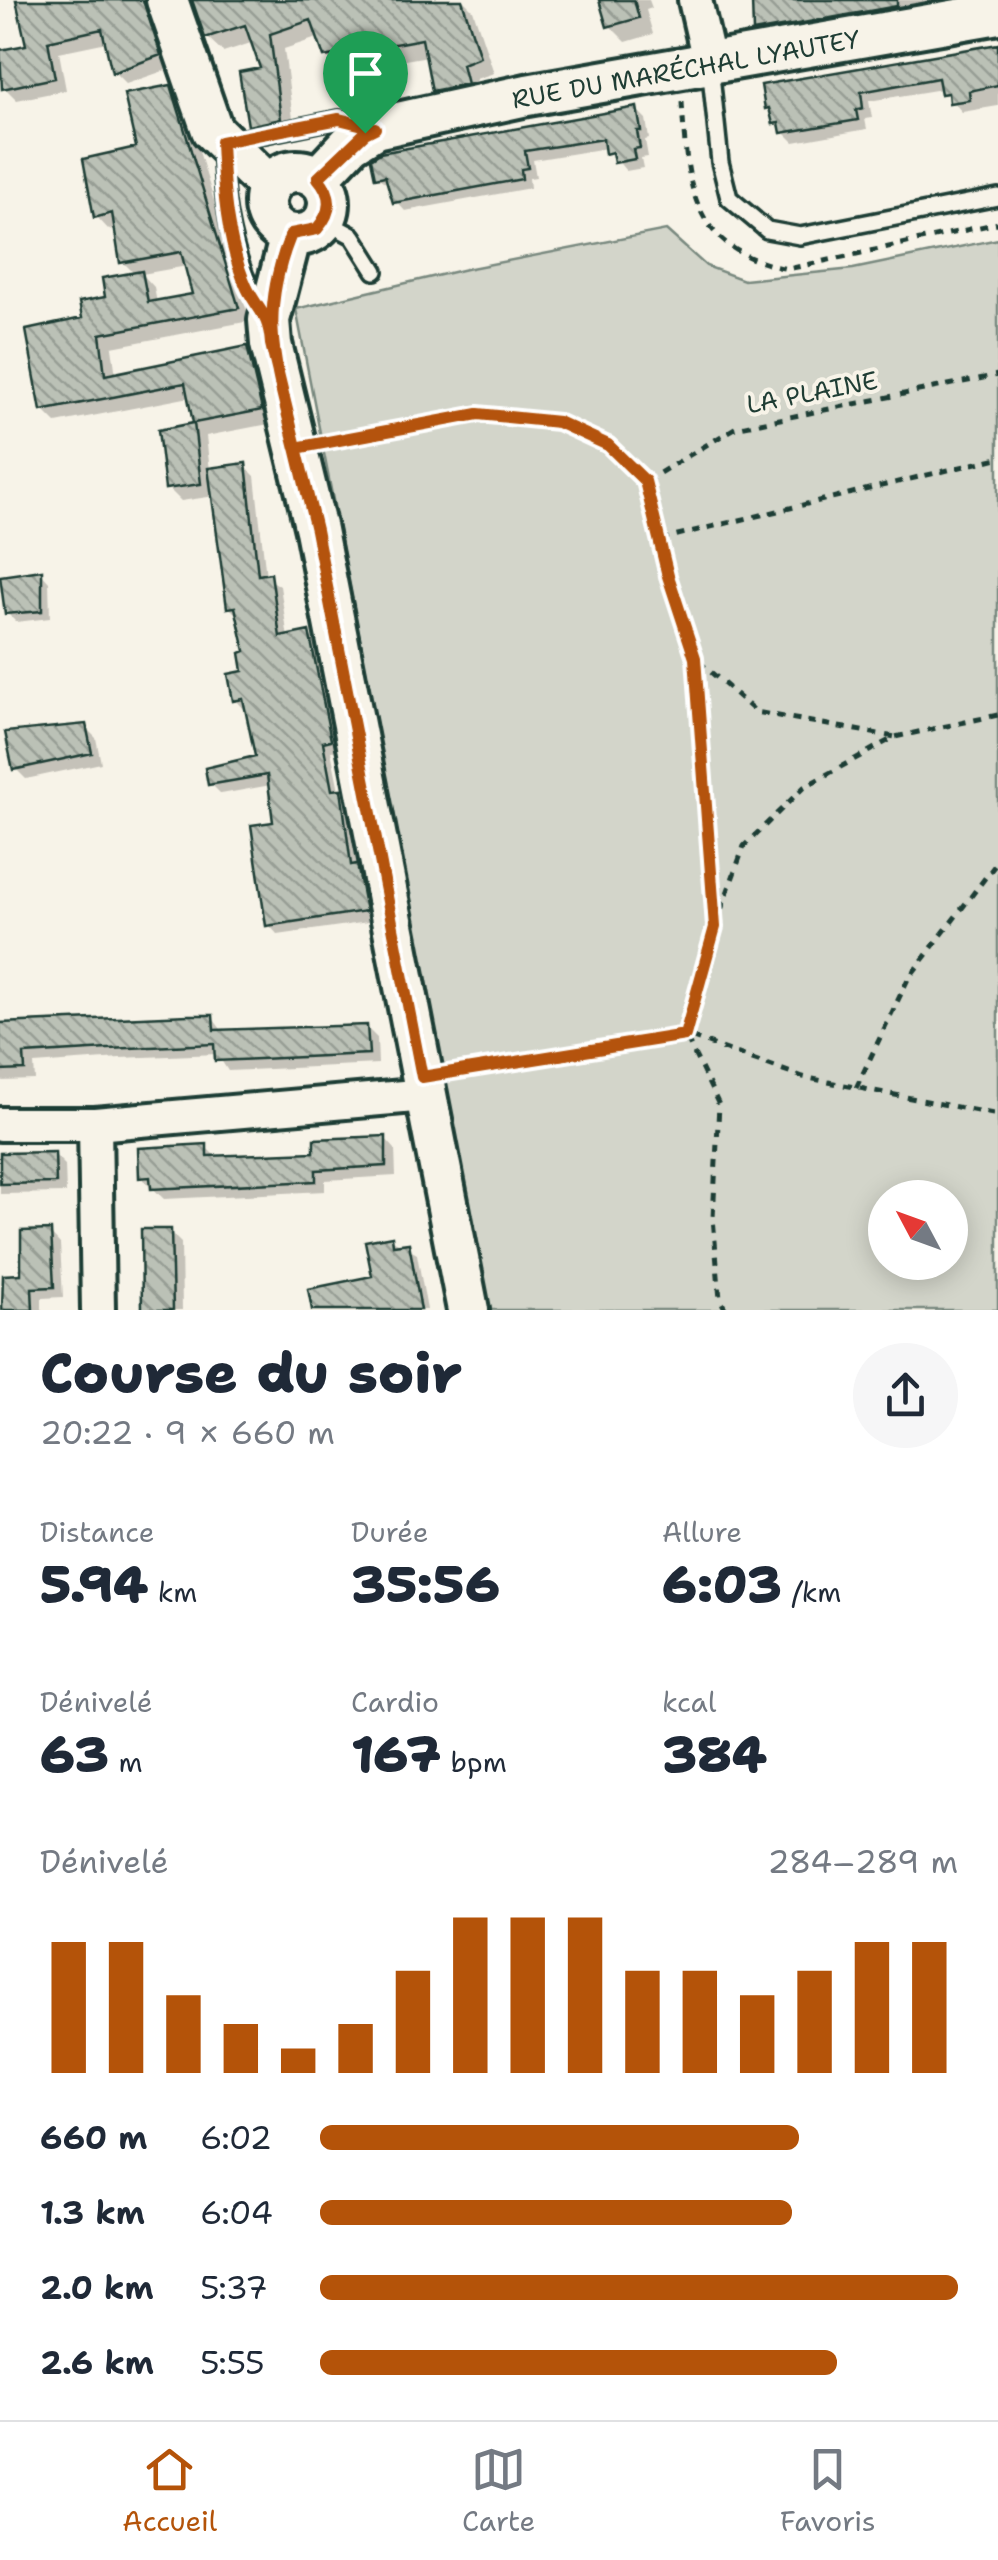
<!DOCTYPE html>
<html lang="fr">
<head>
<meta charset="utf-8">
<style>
	:root { --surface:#fff; --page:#f6f6f7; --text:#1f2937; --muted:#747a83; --line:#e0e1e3; --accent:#b45309 }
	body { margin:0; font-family:"Shantell Sans",sans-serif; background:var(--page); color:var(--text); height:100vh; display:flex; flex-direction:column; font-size:38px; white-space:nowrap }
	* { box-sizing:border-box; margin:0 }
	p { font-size:32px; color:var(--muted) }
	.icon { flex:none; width:55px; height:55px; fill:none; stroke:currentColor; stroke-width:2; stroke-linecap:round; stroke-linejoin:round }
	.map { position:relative; height:1310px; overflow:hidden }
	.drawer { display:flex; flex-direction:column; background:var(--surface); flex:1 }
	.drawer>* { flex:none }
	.needle { width:65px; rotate:311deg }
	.fabs { position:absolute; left:868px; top:1180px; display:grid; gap:20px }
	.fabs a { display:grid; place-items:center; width:100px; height:100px; border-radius:50%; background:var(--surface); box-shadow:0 5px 25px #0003; font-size:50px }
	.pin { position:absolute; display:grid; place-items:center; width:85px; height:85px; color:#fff; margin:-102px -42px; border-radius:50% 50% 50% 0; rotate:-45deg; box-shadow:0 0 10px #0007 }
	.pin .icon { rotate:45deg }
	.round { display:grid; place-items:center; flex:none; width:105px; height:105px; border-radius:52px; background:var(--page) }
	.headline { display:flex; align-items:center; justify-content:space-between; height:170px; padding:0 40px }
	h1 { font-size:55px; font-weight:800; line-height:75px }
	.figures { display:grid; grid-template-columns:repeat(3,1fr); gap:15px; height:170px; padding:10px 40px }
	.figures div { display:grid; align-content:center }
	.figures b { font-size:50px; font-weight:800 }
	.figures small { font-size:28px; font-weight:400 }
	.figures p { font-size:28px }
	.chart { height:280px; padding:20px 40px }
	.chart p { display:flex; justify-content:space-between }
	.chart svg { width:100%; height:180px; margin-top:10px; stroke:var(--accent); stroke-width:6 }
	ul { padding:0 40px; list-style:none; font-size:32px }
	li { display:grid; grid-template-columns:160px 120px 1fr; align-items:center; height:75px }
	li i { height:25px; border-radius:12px; background:var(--accent) }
	.dock { display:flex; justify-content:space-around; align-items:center; height:140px; border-top:2px solid var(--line); background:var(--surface); font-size:28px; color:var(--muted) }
	.dock a { display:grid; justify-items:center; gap:5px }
	.dock .on { color:var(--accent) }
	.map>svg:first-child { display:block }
	.park { fill:#d3d5ca; stroke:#79897f; stroke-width:2.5; fill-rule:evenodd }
	.shadow { fill:#0003; fill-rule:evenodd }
	.building { fill:url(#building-back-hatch); stroke:#1f3d34; stroke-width:2.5 }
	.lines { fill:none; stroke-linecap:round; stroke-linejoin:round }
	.service-casing { stroke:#1f3d34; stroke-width:22 }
	.minor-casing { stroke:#1f3d34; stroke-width:40 }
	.tertiary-casing { stroke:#1f3d34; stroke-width:48 }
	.path { stroke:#1f3d34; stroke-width:5; stroke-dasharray:8 8; stroke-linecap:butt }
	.service { stroke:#f7f3e8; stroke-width:15 }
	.minor { stroke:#f7f3e8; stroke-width:32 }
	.tertiary { stroke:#f7f3e8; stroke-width:40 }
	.route-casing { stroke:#fff; stroke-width:20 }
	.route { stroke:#b45309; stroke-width:12 }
	.labels { text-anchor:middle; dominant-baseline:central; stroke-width:8; stroke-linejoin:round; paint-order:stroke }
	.street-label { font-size:25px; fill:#1f3d34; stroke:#f7f3e8 }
</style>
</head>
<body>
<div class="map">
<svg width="998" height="1310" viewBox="0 0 998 1310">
	<defs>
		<pattern id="building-back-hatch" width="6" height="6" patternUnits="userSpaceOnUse" patternTransform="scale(2.5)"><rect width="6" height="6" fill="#bbc1b6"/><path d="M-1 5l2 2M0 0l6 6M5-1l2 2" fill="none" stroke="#979e95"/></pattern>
	</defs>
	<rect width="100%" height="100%" fill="#f7f3e8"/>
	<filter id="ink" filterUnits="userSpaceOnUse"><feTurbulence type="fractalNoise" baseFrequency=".01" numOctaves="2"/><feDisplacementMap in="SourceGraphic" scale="20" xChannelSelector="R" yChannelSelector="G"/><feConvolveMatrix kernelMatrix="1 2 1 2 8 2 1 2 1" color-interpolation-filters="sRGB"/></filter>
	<g filter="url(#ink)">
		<path class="park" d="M666,230l40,36 38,14 109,-11 145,-30v1071h-508l-194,-1001 170,-40zM885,1198h65v64h-65z"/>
		<path class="shadow" d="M18,0h131l23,68 -46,16 -12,-12 -7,-30 -48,10 7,38 -49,10 -12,-12 -5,-35 29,-6z
			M195,0h268l10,10 21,63 -18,6 4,20 -31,6 -15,-15 -6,-34 -86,15 -16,-15 -6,-19 -36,12 11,85 -29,6 -16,-15 13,-55 -9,-28 -31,10 -16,-15z
			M600,0h49l3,8 -6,2 7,24 -27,8 -17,-17z
			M755,0h243l-232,41 -10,-11z
			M998,46v60l-36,6 -20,-23 -73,12 3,17 -7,1 2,10 -73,13 -19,-19 -7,-15z
			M170,87l14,14 66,220 -138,26 4,29 131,-27 13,13 14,61 -68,13 4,35 35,-5 10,10 11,101 14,9 8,52 20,-4 10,10 21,106 -8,1 8,39 11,12 10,68 6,6 9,45 -97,14 -9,-10 7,-101 -5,-39 -50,9 -10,-10 47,-26 -13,-48 -9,-10 10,-27 2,-20 -8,-35 -11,-11 -14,-111 -34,5 -13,-13 -8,-56 36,-7 -6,-28 -134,26 -13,-13 42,-90 50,-46 -12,-12 -6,-34 -8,2 -13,-14zM187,266l8,30 -38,7 -3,-16 -12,-13z
			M637,110l9,9 3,20 -4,1 3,17 -7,1 2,10 -17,3 -19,-23 -74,12 3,17 -7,1 1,10 -125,23 -9,-10 -5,-15 -14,-9z
			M41,573l8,9 1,36 -34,4 -9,-9z
			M85,727l11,11 5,25 -75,16 -11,-11z
			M212,1017l11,15 143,-5 11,11 1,26 -150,7 -11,-17 -97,4 -86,6 1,16 -35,1v-38z
			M385,1138l10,11 1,27 -71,4v11l-161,8 -23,-22 65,-30 11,11 100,-4z
			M54,1154l11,11 1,28 -66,1v-37z
			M170,1232l11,11 1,67h-36z
			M50,1233l10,11 3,53 -21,1v12h-36z
			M391,1239l26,15 10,56h-113l61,-32z"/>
		<path class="building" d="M16,0h127l18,55 -49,18 -10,-44 -54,12 7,37 -53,11 -2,-39 26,-5z
			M192,0h270l18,57 -18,7 5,20 -35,7 -10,-52 -98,18 -13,-37 -41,14 11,85 -33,7 -9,-54 21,-4 -15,-43 -40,13z
			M599,0h35l5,18 -32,9z
			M752,0h145v6l-144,26z
			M998,44v41l-29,6 1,9 -21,3 -1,-10 -7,1 -3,-16 -77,14 2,16 -7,2 2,10 -77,13 -2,-10 -6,1 -4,-16 -4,1 -4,-24z
			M171,85l68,223 -139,26 5,41 142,-29 15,64 -68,13 7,61 -36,5 -7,-59 35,-7 -8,-40 -144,28 -15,-81 56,-12 -3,-16 26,-5 -3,-19 40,-7 6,31 44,-8 -11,-42 -61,11 -8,-50 -18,5 -11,-59 53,-12 -12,-53z
			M637,107l4,24h-4l3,17 -7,1 2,10 -21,4 -2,-11 -7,2 -2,-15 -78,12 3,17 -7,1 1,10 -129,24 -8,-27 -10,2 -4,-19 9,-6z
			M246,463l12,112 13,-2 9,64 29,-6 22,109 -8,2 9,48 9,-1 10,76 6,-1 9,47 -100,15 -15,-101 22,-3 -6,-47 -59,10 -3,-17 50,-12 -12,-57 -10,2 -5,-27 15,-3 -3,-18 5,-2 -10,-44 -8,1 -19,-140z
			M42,570v41l-37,3 -5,-38z
			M86,724l6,29 -79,17 -8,-38z
			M189,1015h24l1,15 153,-5 2,29 -154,7 -1,-17 -106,5 -84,5 1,16 -25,1v-48z
			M386,1136v30l-70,4v11l-165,8 -1,-12 -11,1 -1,-30 69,-4v12l107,-4v-13z
			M55,1152l1,31 -56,1v-31z
			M141,1229h30l2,81h-31z
			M51,1230l3,57 -22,1 1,22h-31l1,-35 18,-1v-43z
			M392,1236l1,9 16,-2 12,67h-109l-4,-21 64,-13 -7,-35z"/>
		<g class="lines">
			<defs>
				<path id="service" d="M710,65l10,97 9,36 38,32 33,6 198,-39
					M325,221l28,15 22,35
					M264,312c-33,-49 -41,-111 -43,-169l118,-24 28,7"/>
				<path id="minor" d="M695,0l15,65
					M0,1124h95l331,-29
					M95,1124l3,186"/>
				<path id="tertiary" d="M167,0l45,130 57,56
					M265 203a32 32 0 1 1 64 0a32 32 0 1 1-64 0Z
					M318,178l33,-35 24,-15 152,-33 471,-82
					M291,235l-22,85 2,24 45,186 152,780"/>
			</defs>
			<use href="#service" class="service-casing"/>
			<use href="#minor" class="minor-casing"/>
			<use href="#tertiary" class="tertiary-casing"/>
			<path class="path" d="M682,102c5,85 9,148 106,167l210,-46
				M329,440l149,-26 80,8 50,23 37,36 23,95 27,82 61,54 139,25
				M646,481l89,-53 263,-53
				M661,539l337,-81
				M695,661l20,263
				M455,1072l230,-37 118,42 195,38
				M856,1088l52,-109 90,-118
				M726,1310l-6,-11 -7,-81 6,-113 -34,-70 30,-108 29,-81 60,-59 91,-50 103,-22"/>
			<use href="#service" class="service"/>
			<use href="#minor" class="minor"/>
			<use href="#tertiary" class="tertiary"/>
		</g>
	</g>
	<g class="lines" filter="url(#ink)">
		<defs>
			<path id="route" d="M365,133l10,-5 -36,-9 -118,23c2,48 6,102 26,146 12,24 22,26 24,56l45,186 106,547 263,-42 30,-108 -20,-269 -27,-82 -23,-95 -37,-36 -50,-23 -80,-8 -182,34c-20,-82 -39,-130 -5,-214l26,-5c15,-17 16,-34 1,-51l47,-45"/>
		</defs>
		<use href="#route" class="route-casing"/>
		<use href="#route" class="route"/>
	</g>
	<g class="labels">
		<g class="street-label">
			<text transform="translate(686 69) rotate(-10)">RUE DU MARÉCHAL LYAUTEY</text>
			<text transform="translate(812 392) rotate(-11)">LA PLAINE</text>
		</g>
	</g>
</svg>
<div class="fabs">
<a><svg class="needle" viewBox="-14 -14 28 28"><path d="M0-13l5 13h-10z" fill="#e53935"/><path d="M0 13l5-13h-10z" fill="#747a83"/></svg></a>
</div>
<div class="pin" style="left:365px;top:133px;background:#1e9e55"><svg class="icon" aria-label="arrive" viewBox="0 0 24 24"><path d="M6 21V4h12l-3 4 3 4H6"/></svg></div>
</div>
<section class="drawer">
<div class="headline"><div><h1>Course du soir</h1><p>20:22 · 9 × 660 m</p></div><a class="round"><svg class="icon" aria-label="share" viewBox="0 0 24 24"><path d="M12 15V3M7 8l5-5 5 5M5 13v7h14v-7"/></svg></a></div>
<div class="figures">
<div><p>Distance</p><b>5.94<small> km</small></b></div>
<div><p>Durée</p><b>35:56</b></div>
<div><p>Allure</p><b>6:03<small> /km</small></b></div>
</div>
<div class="figures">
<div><p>Dénivelé</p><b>63<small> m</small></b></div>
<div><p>Cardio</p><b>167<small> bpm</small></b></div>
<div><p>kcal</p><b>384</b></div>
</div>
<div class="chart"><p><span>Dénivelé</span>284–289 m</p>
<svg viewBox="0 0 160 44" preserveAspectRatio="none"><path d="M5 44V12M15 44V12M25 44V25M35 44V32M45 44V38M55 44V32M65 44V19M75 44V6M85 44V6M95 44V6M105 44V19M115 44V19M125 44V25M135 44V19M145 44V12M155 44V12"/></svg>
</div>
<ul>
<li><b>660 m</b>6:02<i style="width:75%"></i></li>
<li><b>1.3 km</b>6:04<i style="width:74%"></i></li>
<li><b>2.0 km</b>5:37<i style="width:100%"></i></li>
<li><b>2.6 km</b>5:55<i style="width:81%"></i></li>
</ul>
</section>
<nav class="dock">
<a class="on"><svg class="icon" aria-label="home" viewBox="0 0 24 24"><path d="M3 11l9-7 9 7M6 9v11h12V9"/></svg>Accueil</a>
<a><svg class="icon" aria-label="map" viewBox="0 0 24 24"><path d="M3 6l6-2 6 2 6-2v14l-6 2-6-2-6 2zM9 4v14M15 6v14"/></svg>Carte</a>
<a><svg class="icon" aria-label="saved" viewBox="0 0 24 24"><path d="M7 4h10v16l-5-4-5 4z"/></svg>Favoris</a>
</nav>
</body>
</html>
